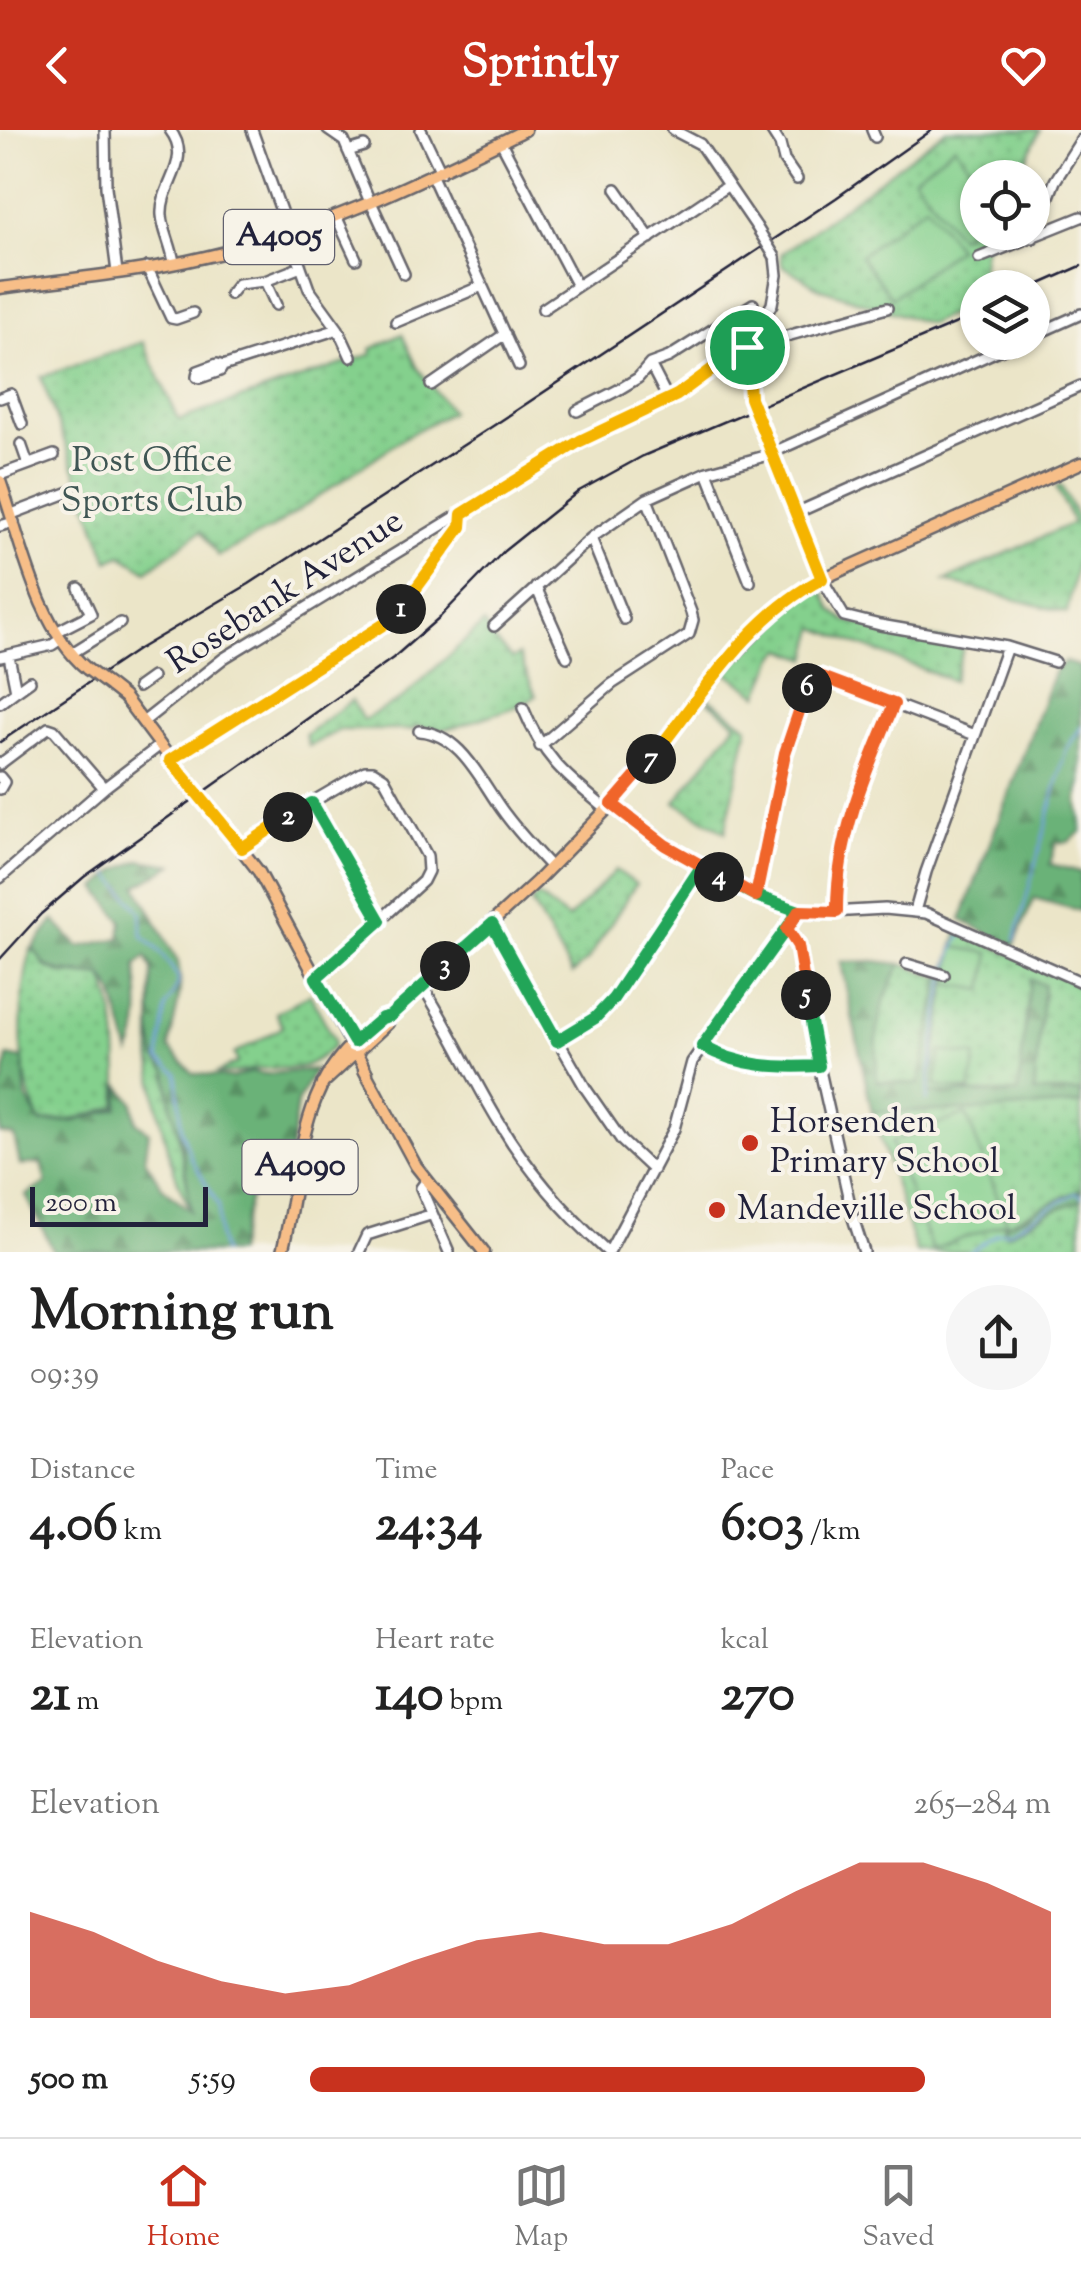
<!DOCTYPE html>
<html lang="en">
<head>
<meta charset="utf-8">
<style>
	:root { --surface:#fff; --page:#f6f6f6; --text:#222; --muted:#767676; --line:#e0e0e0; --accent:#c8321e }
	body { margin:0; font-family:"Sorts Mill Goudy",serif; background:var(--page); color:var(--text); height:100vh; display:flex; flex-direction:column; font-size:38px; white-space:nowrap }
	* { box-sizing:border-box; margin:0 }
	p { font-size:32px; color:var(--muted) }
	.icon { flex:none; width:55px; height:55px; fill:none; stroke:currentColor; stroke-width:2; stroke-linecap:round; stroke-linejoin:round }
	.map { position:relative; height:1122px; overflow:hidden }
	.drawer { display:flex; flex-direction:column; background:var(--surface); flex:1 }
	.drawer>* { flex:none }
	.controls { position:absolute; left:960px; top:30px; display:grid; gap:20px }
	.controls a { display:grid; place-items:center; width:90px; height:90px; border-radius:50%; background:var(--surface); box-shadow:0 2px 8px #0004; font-size:50px }
	.scale { position:absolute; left:30px; bottom:25px; width:178px; box-sizing:border-box; padding-left:10px; border:5px solid #22223b; border-top:0; font-size:28px; line-height:35px; white-space:nowrap; color:#22223b; -webkit-text-stroke:8px #f7f3e8; paint-order:stroke }
	.pin { position:absolute; display:grid; place-items:center; width:85px; height:85px; color:#fff; margin:-42px; border:5px solid #fff; border-radius:50%; box-shadow:0 2px 10px #0007 }
	.km { position:absolute; width:50px; height:50px; margin:-25px; border-radius:50%; background:#222; color:#fff; font-size:28px; line-height:50px; text-align:center }
	.round { display:grid; place-items:center; flex:none; width:105px; height:105px; border-radius:52px; background:var(--page) }
	.headline { display:flex; align-items:center; justify-content:space-between; height:170px; padding:0 30px }
	h1 { font-size:55px; font-weight:700; line-height:75px }
	.figures { display:grid; grid-template-columns:repeat(3,1fr); gap:15px; height:170px; padding:10px 30px }
	.figures div { display:grid; align-content:center }
	.figures b { font-size:50px; font-weight:700 }
	.figures small { font-size:28px; font-weight:400 }
	.figures p { font-size:28px }
	.chart { height:280px; padding:20px 30px }
	.chart p { display:flex; justify-content:space-between }
	.chart svg { width:100%; height:180px; margin-top:10px; fill:var(--accent); opacity:.7 }
	ul { padding:0 30px; list-style:none; font-size:32px }
	li { display:grid; grid-template-columns:160px 120px 1fr; align-items:center; height:75px }
	li i { height:25px; border-radius:12px; background:var(--accent) }
	header { display:flex; justify-content:space-between; align-items:center; height:130px; padding:0 30px; background:var(--accent); color:#fff; font-size:45px; font-weight:700 }
	.menu { display:flex; justify-content:space-around; align-items:center; height:140px; border-top:2px solid var(--line); background:var(--surface); font-size:28px; color:var(--muted) }
	.menu a { display:grid; justify-items:center; gap:5px }
	.menu .current { color:var(--accent) }
	.map>svg:first-child { display:block }
	.green { fill:url(#green-dots); stroke:#537964; stroke-width:2.5 }
	.forest { fill:url(#forest-firs); stroke:#466a5a; stroke-width:2.5 }
	.pitch { fill:#84d08d; stroke:#537964; stroke-width:2.5 }
	.lines { fill:none; stroke-linecap:round; stroke-linejoin:round }
	.stream { stroke:#70a1da; stroke-width:2.5 }
	.minor-casing { stroke:#68666c; stroke-width:14 }
	.major-casing { stroke:#68666c; stroke-width:15 }
	.minor { stroke:#fff; stroke-width:9 }
	.major { stroke:#f7be88; stroke-width:10 }
	.rail { stroke:#22223b; stroke-width:2.5 }
	.minor-bridge-casing { stroke:#68666c; stroke-width:14; stroke-linecap:butt }
	.major-bridge-casing { stroke:#68666c; stroke-width:15; stroke-linecap:butt }
	.minor-bridge { stroke:#fff; stroke-width:9 }
	.major-bridge { stroke:#f7be88; stroke-width:10 }
	.split-1-casing { stroke:#fff; stroke-width:20 }
	.split-2-casing { stroke:#fff; stroke-width:20 }
	.split-3-casing { stroke:#fff; stroke-width:20 }
	.split-4-casing { stroke:#fff; stroke-width:20 }
	.split-5-casing { stroke:#fff; stroke-width:20 }
	.split-6-casing { stroke:#fff; stroke-width:20 }
	.split-7-casing { stroke:#fff; stroke-width:20 }
	.split-8-casing { stroke:#fff; stroke-width:20 }
	.split-1 { stroke:#f5b400; stroke-width:12 }
	.split-2 { stroke:#f5b400; stroke-width:12 }
	.split-3 { stroke:#22a559; stroke-width:12 }
	.split-4 { stroke:#22a559; stroke-width:12 }
	.split-5 { stroke:#22a559; stroke-width:12 }
	.split-6 { stroke:#f0652b; stroke-width:12 }
	.split-7 { stroke:#f0652b; stroke-width:12 }
	.split-8 { stroke:#f5b400; stroke-width:12 }
	.poi-dot { fill:#c8321e; stroke:#f7f3e8; stroke-width:4 }
	.labels { text-anchor:middle; dominant-baseline:central; stroke-width:8; stroke-linejoin:round; paint-order:stroke }
	.shield { fill:#f7f3e8; stroke:#62616f; stroke-width:2.5 }
	.shield-label { font-size:32px; font-weight:bold; fill:#22223b }
	.park-label { font-size:35px; fill:#3f5654; stroke:#f7f3e8 }
	.street-label { font-size:35px; fill:#22223b; stroke:#f7f3e8 }
	.poi-label { font-size:35px; fill:#22223b; stroke:#f7f3e8; text-anchor:start }
</style>
</head>
<body>
<header><svg class="icon" aria-label="back" viewBox="0 0 24 24"><path d="M15 5l-7 7 7 7"/></svg>Sprintly<svg class="icon" aria-label="heart" viewBox="0 0 24 24"><path d="M12 20l-8-8c-3-5 5-10 8-4 3-6 11-1 8 4z"/></svg></header>
<div class="map">
<svg width="1081" height="1122" viewBox="0 0 1081 1122">
	<defs>
		<pattern id="green-dots" width="8" height="8" patternUnits="userSpaceOnUse" patternTransform="scale(2.5)"><rect width="8" height="8" fill="#84d08d"/><path d="M2 2h.1M6 6h.1" fill="none" stroke="#72b27b" stroke-width="1.8" stroke-linecap="round"/></pattern>
		<pattern id="forest-firs" width="22" height="20" patternUnits="userSpaceOnUse" patternTransform="scale(2.5)"><rect width="22" height="20" fill="#6bb278"/><path d="M5 1l3.5 6h-7zM16 11l3.5 6h-7z" fill="#589064"/></pattern>
	</defs>
	<rect width="100%" height="100%" fill="#f7f3e8"/>
	<filter id="ink" filterUnits="userSpaceOnUse"><feTurbulence type="fractalNoise" baseFrequency=".01" numOctaves="2"/><feDisplacementMap in="SourceGraphic" scale="20" xChannelSelector="R" yChannelSelector="G"/><feConvolveMatrix kernelMatrix="1 2 1 2 8 2 1 2 1" color-interpolation-filters="sRGB"/></filter>
	<filter id="wash" filterUnits="userSpaceOnUse"><feTurbulence type="fractalNoise" baseFrequency=".0048" numOctaves="4" result="noise"/><feDisplacementMap in="SourceGraphic" scale="40" xChannelSelector="R" yChannelSelector="G"/><feGaussianBlur stdDeviation="2.25" result="paint"/><feColorMatrix in="noise" values="0 0 0 0 0 0 0 0 0 0 0 0 0 0 0 0 0 1.4 0 .05"/><feComposite in="paint" operator="in"/></filter>
	<g filter="url(#wash)">
		<rect width="100%" height="100%" fill="#ebe5c8"/>
		<path class="green" d="M946,0h94l-22,47 -40,1v54l14,1 -8,17 -7,52 -48,22 -110,-36 -37,-23 -1,-11z
			M402,204l15,33 34,45 -46,25 -132,91 -55,28 -17,-25 -54,40 -26,-16 -13,6 -67,-184 102,-35 36,78 193,-66 -1,-5z
			M1061,355l17,35h3v22l-14,71 -122,-32 128,-58 -17,-36z
			M813,459h9l10,21 14,11 113,22 -1,4 5,1 -10,33 -137,-53 -8,31 -25,-10 -8,8 -16,38 -33,-23 55,-59z
			M484,493l8,14 20,22 7,-4 17,41 -11,8 -69,23 -17,3 -22,-4 -5,4h-72l-31,16 -4,-11 47,-35 11,20 40,-22z
			M709,568l39,29 -23,105 -50,-30 61,-79 -28,-22z
			M616,740l20,14 -48,76 -16,14 -41,-72 7,-6 30,23z
			M958,801l123,54v267h-165l-44,-140 -31,-150 60,2 43,15z
			M31,819l8,6 5,11 16,7 42,4c17,27 17,95 15,129l-42,13 -34,3c-26,-47 -23,-121 -10,-173z
			M310,864l24,45v7c-38,34 -41,17 -84,24 -12,2 -19,5 -33,3l21,-11 -4,-8 49,-27 -7,-14z
			M151,900l5,29 11,13 25,140c-26,-47 -43,-130 -41,-182z"/>
		<path class="forest" d="M1065,532l16,5v115c-7,19 0,31 0,50l-13,10 -12,1 -6,21 31,8v39l-47,-13 -20,48 -53,-26 94,-250z
			M140,730l33,5 -36,21 41,76c7,30 -5,56 -9,86l24,25 38,5 20,-6 17,2 47,-5 -18,34 -8,60 -30,-3 -22,92h-183l-28,-57 20,-12 -5,-20 -21,2 -6,-29 -14,-3v-49l3,-1 5,-27 15,3 3,38 15,26 35,-2 42,-13 2,-22 13,16 3,20 13,10 -4,28 17,27 29,24 -10,-72 -10,-32 -4,-35 -11,-13 -5,-29 1,-60 -6,-14 -10,9c4,28 7,63 -6,89l-17,-63 -10,-15 -44,-5 -14,-6 -12,-17 21,-28 25,27 41,-9 2,-17 -25,-33 20,-18z
			M874,831l27,3c-25,47 -26,64 -24,117l42,3 22,-109 7,1 -19,117h89l12,-114 14,6 -10,107h47v12l-91,6 -118,2 -31,-150z
			M1081,1059v11l-32,12 -41,22 -4,-5 1,-4z"/>
		<path class="pitch" d="M955,16l23,31 -1,46 -18,14 -45,-60z
			M926,75l32,43 -66,50 -32,-42z
			M954,817l36,6 -6,37 -36,-6z
			M941,921l35,5 -6,35 -35,-5z
			M966,984l41,108 -75,28 -41,-108z"/>
		<g class="lines">
			<path class="stream" d="M109,743l32,39 1,23 19,18 17,24v8l-12,21 -7,54 18,13 5,58 9,27 28,48v31l4,15
				M1015,810l51,-190 15,-23
				M927,971c6,-38 14,-141 35,-167
				M970,1122l28,-19 11,-2 67,-38 5,3"/>
		</g>
	</g>
	<g filter="url(#ink)">
		<g class="lines">
			<defs>
				<path id="minor" d="M105,0l1,57 11,85
					M170,0c24,31 -10,54 -8,85 1,16 10,31 12,48
					M252,0l57,159 29,40 13,28
					M328,0l16,11 26,61
					M421,0l20,42
					M673,0l27,14 56,82
					M771,0l9,14 4,16 13,19
					M872,0l3,7
					M501,12l76,144
					M348,21l16,-5
					M432,46l87,190
					M616,59l34,49
					M371,72l33,72
					M336,86l20,43
					M1033,108l22,-57 26,-41
					M979,128l102,-41
					M147,137l24,51 5,1 17,-6
					M230,164l8,-10 27,-3
					M276,175l-11,-24 36,-14
					M543,179l181,-121
					M396,192l86,-36
					M1032,206l49,-22
					M650,234l18,35
					M223,236l-6,-2 -19,7 -1,6 3,1 20,-7 3,-5 115,-37
					M431,255l74,-51
					M0,268l11,-4 11,30
					M750,268l-3,-51 25,-43 5,-29 -2,-18
					M577,281l41,-21 20,-12 12,-14 19,-7 84,-53
					M756,284l66,165 22,37 36,9 127,22 48,15
					M21,314l7,20
					M707,342l43,110
					M0,345l54,-20
					M796,383l285,-127
					M12,384l60,-23
					M0,396l14,-4
					M591,408l33,81
					M536,457l31,70
					M494,496l97,-88 56,-39 60,-27 58,-16 252,-114
					M56,502l35,-18 -12,-26
					M72,523l48,-30
					M0,527l52,-12 9,-6
					M138,557l14,-10
					M16,561l14,-10
					M0,573l16,-12 -7,-35
					M523,578c21,51 42,67 83,101
					M143,592l81,-64 356,-217 97,-46 60,-45 150,-42
					M419,601c44,3 62,52 86,83 14,19 30,36 46,53
					M540,616l72,-62 77,-50 4,-14 -2,-8 -44,-113
					M170,630l216,-137 15,-15 60,-81 2,-13
					M0,634l48,-36 6,2 50,58
					M0,647l4,5 -4,7
					M312,673l68,118
					M612,674l75,55 40,23 56,24 29,7 73,-4 41,4 155,69
					M242,718l24,-19 99,-58h8l11,7 43,78 1,15 -5,10 -107,98
					M0,748l104,-90 55,-42
					M756,766l29,-143 27,-76 8,-1 155,59
					M915,781l11,-39 81,-225
					M837,782c-2,-73 29,-143 57,-208
					M491,794l95,165 36,52 31,29
					M787,799l11,18 21,119 34,152 11,34
					M907,834l37,11
					M423,857c28,43 49,91 76,135 29,49 66,91 109,130
					M557,911l47,-31 24,-31 73,-112
					M703,916c36,22 74,22 116,20
					M427,1050l-6,8 28,64
					M359,1122l8,-17 63,-20
					M609,1122l65,-123 18,-67 107,-151"/>
				<path id="major" d="M0,158c68,-9 138,-15 205,-31 113,-25 217,-77 320,-127
					M0,351c21,60 37,146 87,188
					M110,556l14,11 69,92
					M207,675l52,67 108,201
					M364,940l52,96 68,86
					M322,954l66,-61 2,-7 146,-134 76,-78 107,-133 47,-50 26,-24 30,-18 259,-116
					M282,1122c19,-74 14,-160 76,-214 10,-8 20,-18 32,-22"/>
			</defs>
			<use href="#minor" class="minor-casing"/>
			<use href="#major" class="major-casing"/>
			<use href="#minor" class="minor"/>
			<use href="#major" class="major"/>
			<path class="rail" d="M1031,158l50,-22
				M0,612l137,-92 112,-66 247,-160 340,-226 96,-68
				M0,829l41,-45 43,-37 309,-219 48,-42 63,-65 75,-60 64,-35 335,-142"/>
			<defs>
				<path id="minor-bridge" d="M756,96l19,31
					M750,268l6,16"/>
				<path id="major-bridge" d="M87,539l23,17
					M193,659l14,16"/>
			</defs>
			<use href="#minor-bridge" class="minor-bridge-casing"/>
			<use href="#major-bridge" class="major-bridge-casing"/>
			<use href="#minor-bridge" class="minor-bridge"/>
			<use href="#major-bridge" class="major-bridge"/>
		</g>
	</g>
	<g class="lines" filter="url(#ink)">
		<defs>
			<path id="split-1" d="M401,479l60,-82 1,-13 118,-73 97,-46 61,-45 9,-3"/>
			<path id="split-2" d="M288,687l-46,31 -72,-88 216,-137 15,-14"/>
			<path id="split-3" d="M288,687l24,-14 68,118 -64,57 38,64 28,-24 8,-2 55,-50"/>
			<path id="split-4" d="M445,836l47,-42 65,117 38,-23 18,-19 88,-132 18,10"/>
			<path id="split-5" d="M719,747l37,19 43,15 -97,135c38,21 75,22 117,20l-13,-71"/>
			<path id="split-6" d="M806,865l-8,-49 -11,-17 12,-18 38,1c-1,-73 29,-142 57,-208l-74,-28 -8,2 -5,10"/>
			<path id="split-7" d="M651,629l-39,45 53,41 91,51 29,-143 22,-65"/>
			<path id="split-8" d="M651,629c50,-63 98,-143 171,-180l-72,-181 -3,-51"/>
		</defs>
		<use href="#split-1" class="split-1-casing"/>
		<use href="#split-2" class="split-2-casing"/>
		<use href="#split-3" class="split-3-casing"/>
		<use href="#split-4" class="split-4-casing"/>
		<use href="#split-5" class="split-5-casing"/>
		<use href="#split-6" class="split-6-casing"/>
		<use href="#split-7" class="split-7-casing"/>
		<use href="#split-8" class="split-8-casing"/>
		<use href="#split-1" class="split-1"/>
		<use href="#split-2" class="split-2"/>
		<use href="#split-3" class="split-3"/>
		<use href="#split-4" class="split-4"/>
		<use href="#split-5" class="split-5"/>
		<use href="#split-6" class="split-6"/>
		<use href="#split-7" class="split-7"/>
		<use href="#split-8" class="split-8"/>
	</g>
	<g class="poi-dot">
		<circle cx="750" cy="1013" r="10"/>
		<circle cx="717" cy="1080" r="10"/>
	</g>
	<g class="labels">
		<g class="shield">
			<rect x="224" y="80" width="110" height="54" rx="8"/>
			<rect x="242.5" y="1010" width="115" height="54" rx="8"/>
		</g>
		<g class="shield-label">
			<text x="279" y="107">A4005</text>
			<text x="300" y="1037">A4090</text>
		</g>
		<g class="park-label">
			<text x="152" y="332">Post Office<tspan x="152" dy="40">Sports Club</tspan></text>
		</g>
		<g class="street-label">
			<text transform="translate(286 463) rotate(-33)">Rosebank Avenue</text>
		</g>
		<g class="poi-label">
			<text x="770" y="993">Horsenden<tspan x="770" dy="40">Primary School</tspan></text>
			<text x="737" y="1080">Mandeville School</text>
		</g>
	</g>
</svg>
<div class="controls">
<a><svg class="icon" aria-label="locate" viewBox="0 0 24 24"><circle cx="12" cy="12" r="6"/><path d="M12 2v4M12 18v4M2 12h4M18 12h4"/></svg></a>
<a><svg class="icon" aria-label="layers" viewBox="0 0 24 24"><path d="M12 4l9 5-9 5-9-5zM3 14l9 5 9-5"/></svg></a>
</div>
<div class="scale">200 m</div>
<div class="pin" style="left:747px;top:217px;background:#1e9e55"><svg class="icon" aria-label="arrive" viewBox="0 0 24 24"><path d="M6 21V4h12l-3 4 3 4H6"/></svg></div>
<b class="km" style="left:401px;top:479px">1</b>
<b class="km" style="left:288px;top:687px">2</b>
<b class="km" style="left:445px;top:836px">3</b>
<b class="km" style="left:719px;top:747px">4</b>
<b class="km" style="left:806px;top:865px">5</b>
<b class="km" style="left:807px;top:558px">6</b>
<b class="km" style="left:651px;top:629px">7</b>
</div>
<section class="drawer">
<div class="headline"><div><h1>Morning run</h1><p>09:39</p></div><a class="round"><svg class="icon" aria-label="share" viewBox="0 0 24 24"><path d="M12 15V3M7 8l5-5 5 5M5 13v7h14v-7"/></svg></a></div>
<div class="figures">
<div><p>Distance</p><b>4.06<small> km</small></b></div>
<div><p>Time</p><b>24:34</b></div>
<div><p>Pace</p><b>6:03<small> /km</small></b></div>
</div>
<div class="figures">
<div><p>Elevation</p><b>21<small> m</small></b></div>
<div><p>Heart rate</p><b>140<small> bpm</small></b></div>
<div><p>kcal</p><b>270</b></div>
</div>
<div class="chart"><p><span>Elevation</span>265–284 m</p>
<svg viewBox="0 0 160 44" preserveAspectRatio="none"><path d="M0 44V18L10 23L20 30L30 35L40 38L50 36L60 30L70 25L80 23L90 26L100 26L110 21L120 13L130 6L140 6L150 11L160 18V44z"/></svg>
</div>
<ul>
<li><b>500 m</b>5:59<i style="width:83%"></i></li>
</ul>
</section>
<nav class="menu">
<a class="current"><svg class="icon" aria-label="home" viewBox="0 0 24 24"><path d="M3 11l9-7 9 7M6 9v11h12V9"/></svg>Home</a>
<a><svg class="icon" aria-label="map" viewBox="0 0 24 24"><path d="M3 6l6-2 6 2 6-2v14l-6 2-6-2-6 2zM9 4v14M15 6v14"/></svg>Map</a>
<a><svg class="icon" aria-label="saved" viewBox="0 0 24 24"><path d="M7 4h10v16l-5-4-5 4z"/></svg>Saved</a>
</nav>
</body>
</html>
